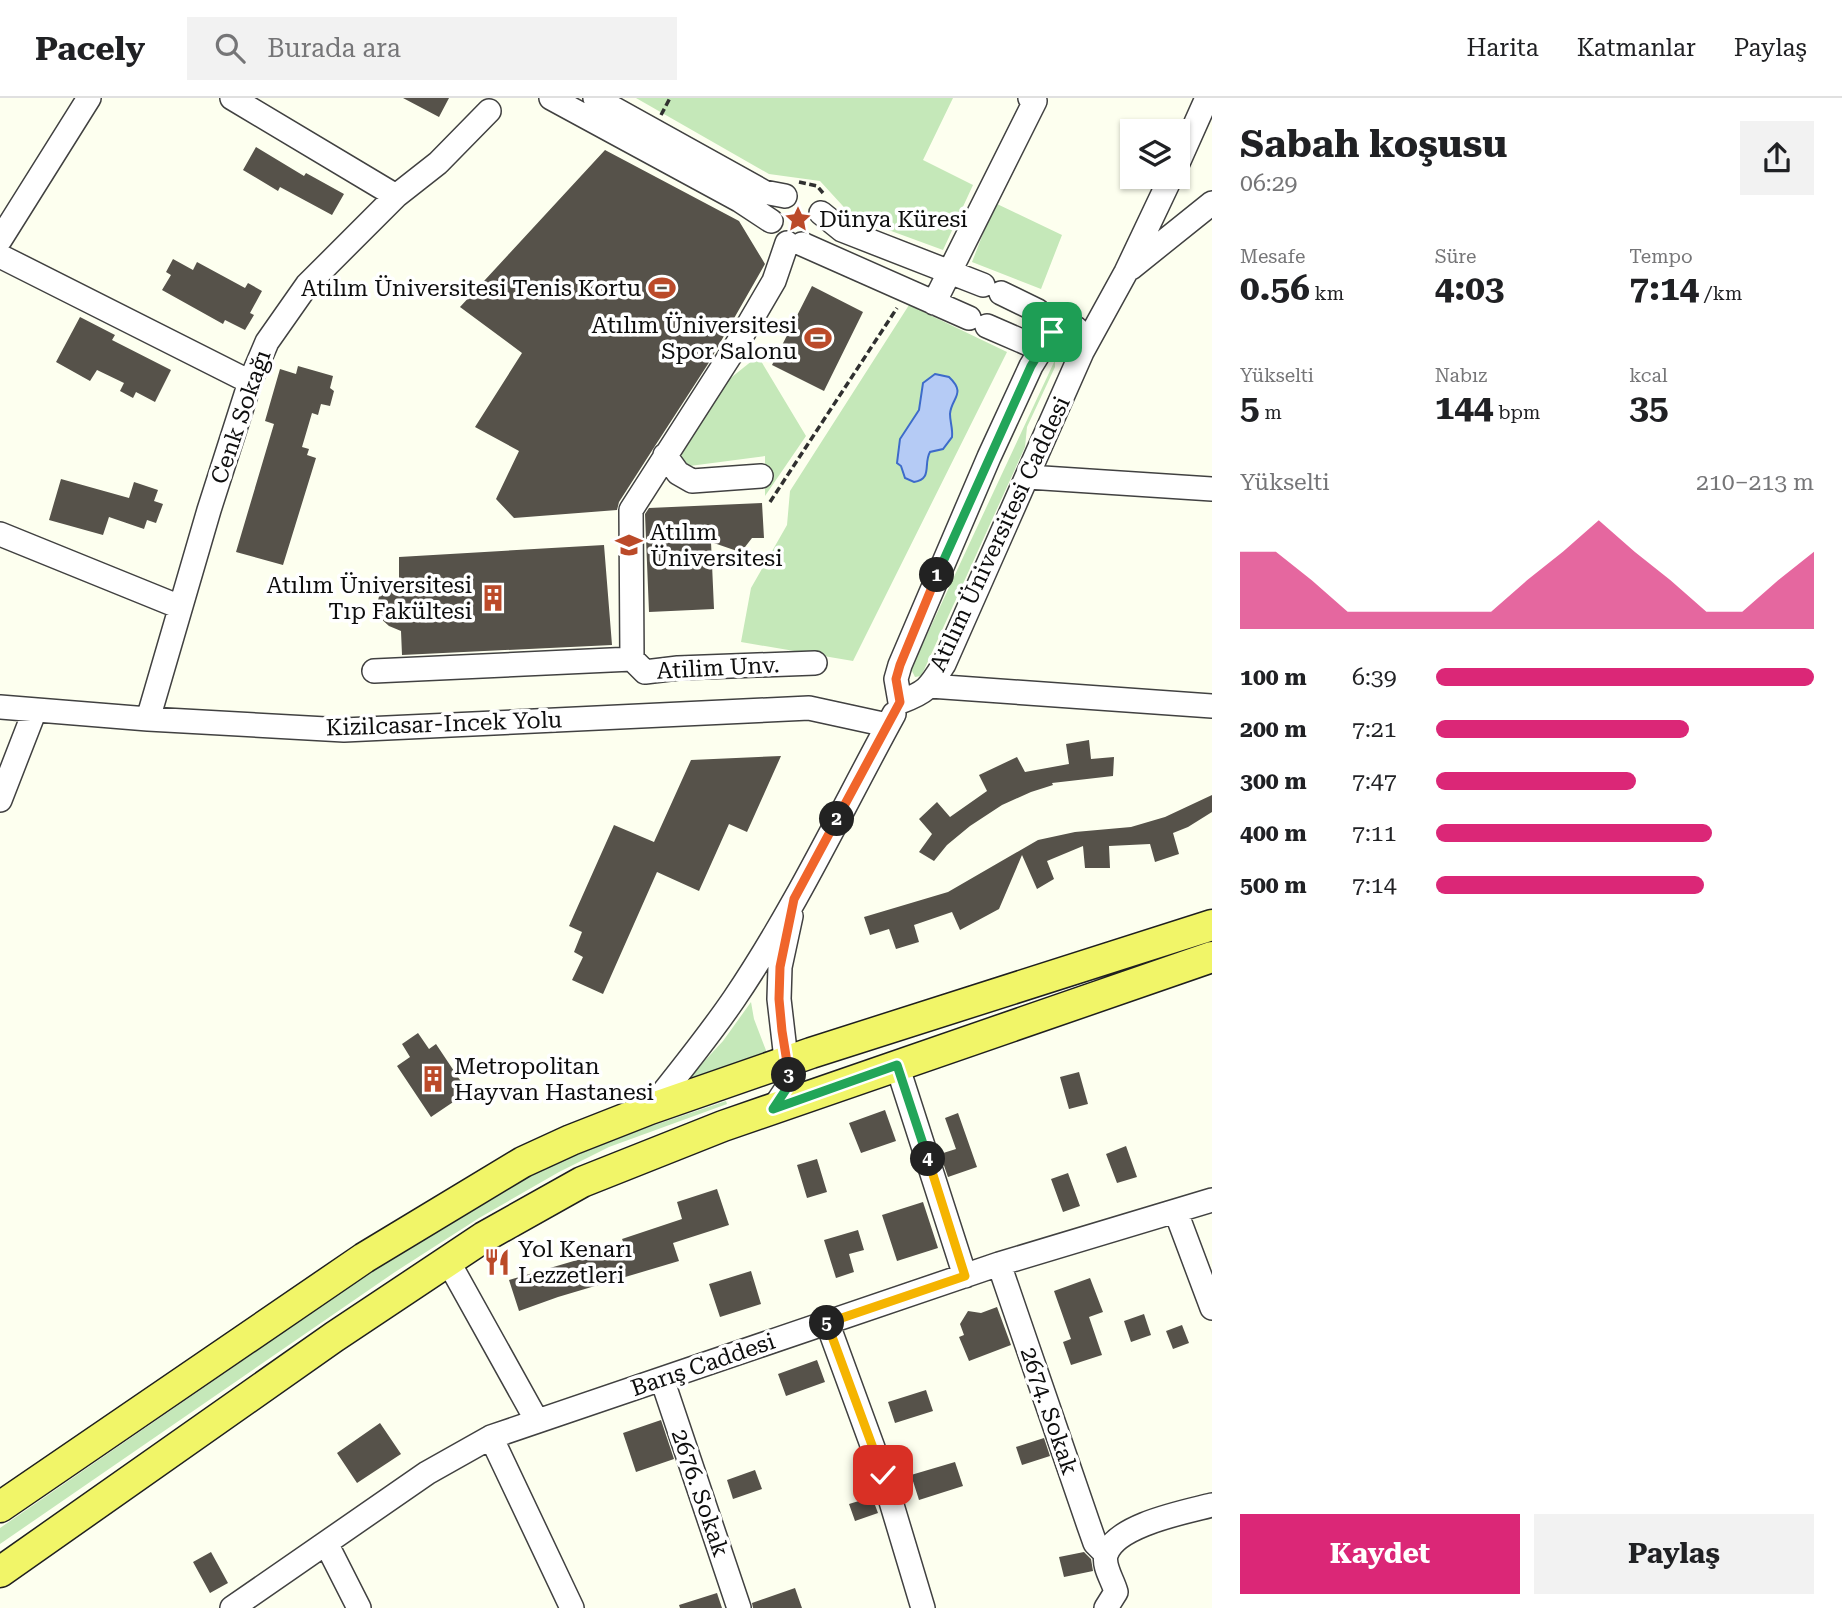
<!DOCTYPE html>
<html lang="tr">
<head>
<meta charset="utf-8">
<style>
	:root { --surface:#fff; --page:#f2f2f2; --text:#202124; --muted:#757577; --line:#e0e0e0; --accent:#db2777 }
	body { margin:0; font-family:"Roboto Serif",serif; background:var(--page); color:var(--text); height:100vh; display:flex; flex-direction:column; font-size:26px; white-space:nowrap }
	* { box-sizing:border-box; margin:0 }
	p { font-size:23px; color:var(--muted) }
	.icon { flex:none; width:38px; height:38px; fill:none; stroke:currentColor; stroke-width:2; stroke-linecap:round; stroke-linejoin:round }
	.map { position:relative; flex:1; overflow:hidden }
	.side { display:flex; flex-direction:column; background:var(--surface); width:630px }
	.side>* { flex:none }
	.fabs { position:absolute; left:1120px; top:21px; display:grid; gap:14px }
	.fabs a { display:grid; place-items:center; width:70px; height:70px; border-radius:0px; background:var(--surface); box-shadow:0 2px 5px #0004; font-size:35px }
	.pin { position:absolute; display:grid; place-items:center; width:60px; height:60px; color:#fff; margin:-30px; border-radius:14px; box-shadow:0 4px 10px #0006 }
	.km { position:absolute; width:35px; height:35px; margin:-18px; border-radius:50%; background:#222; color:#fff; font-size:19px; line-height:35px; text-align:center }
	.round { display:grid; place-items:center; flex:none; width:74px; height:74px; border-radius:0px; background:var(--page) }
	.head { display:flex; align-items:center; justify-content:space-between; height:119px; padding:0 28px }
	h1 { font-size:38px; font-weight:700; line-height:52px }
	.metrics { display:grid; grid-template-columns:repeat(3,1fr); gap:10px; height:119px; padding:7px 28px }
	.metrics div { display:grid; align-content:center }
	.metrics b { font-size:35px; font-weight:700 }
	.metrics small { font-size:19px; font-weight:400 }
	.metrics p { font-size:19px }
	.chart { height:196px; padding:14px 28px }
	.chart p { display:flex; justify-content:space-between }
	.chart svg { width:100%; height:126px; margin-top:7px; fill:var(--accent); opacity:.7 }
	.primary-button { display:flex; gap:14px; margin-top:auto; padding:14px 28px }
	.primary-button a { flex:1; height:80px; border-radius:0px; background:var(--accent); color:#fff; font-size:28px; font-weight:700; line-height:80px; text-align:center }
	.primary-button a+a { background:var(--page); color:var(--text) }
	ul { padding:0 28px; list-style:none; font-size:23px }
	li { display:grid; grid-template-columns:112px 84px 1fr; align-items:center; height:52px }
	li i { height:18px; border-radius:9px; background:var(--accent) }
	header { display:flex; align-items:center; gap:42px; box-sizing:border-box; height:98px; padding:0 35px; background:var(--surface); border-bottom:2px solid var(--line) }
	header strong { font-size:33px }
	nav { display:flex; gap:38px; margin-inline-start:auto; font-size:24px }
	.search { width:490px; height:63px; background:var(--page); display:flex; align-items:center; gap:18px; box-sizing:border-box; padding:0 24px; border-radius:0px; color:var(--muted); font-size:26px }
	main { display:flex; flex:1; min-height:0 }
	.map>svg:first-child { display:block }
	.green { fill:#c5e8b9 }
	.water { fill:#b5cbf5; stroke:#3d6bca; stroke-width:2 }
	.building { fill:#56524a }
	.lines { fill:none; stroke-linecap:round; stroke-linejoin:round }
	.minor-casing { stroke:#414141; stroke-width:26 }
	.major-casing { stroke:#1f1f1f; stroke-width:33 }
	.path { stroke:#303030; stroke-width:3.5; stroke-dasharray:7 3.5; stroke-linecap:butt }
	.minor { stroke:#fff; stroke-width:23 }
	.major { stroke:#f1f568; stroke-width:30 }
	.split-1-casing { stroke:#fff; stroke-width:14 }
	.split-2-casing { stroke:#fff; stroke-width:14 }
	.split-3-casing { stroke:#fff; stroke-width:14 }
	.split-4-casing { stroke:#fff; stroke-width:14 }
	.split-5-casing { stroke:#fff; stroke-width:14 }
	.split-6-casing { stroke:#fff; stroke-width:14 }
	.split-1 { stroke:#22a559; stroke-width:9 }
	.split-2 { stroke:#f0652b; stroke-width:9 }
	.split-3 { stroke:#f0652b; stroke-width:9 }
	.split-4 { stroke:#22a559; stroke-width:9 }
	.split-5 { stroke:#f5b400; stroke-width:9 }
	.split-6 { stroke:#f5b400; stroke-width:9 }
	.labels { text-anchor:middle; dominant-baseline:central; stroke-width:7; stroke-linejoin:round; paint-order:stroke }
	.poi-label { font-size:23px; fill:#0e0e0e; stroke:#fff; text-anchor:start }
	.street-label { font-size:23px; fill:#0e0e0e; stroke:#fff }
</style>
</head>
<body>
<header>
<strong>Pacely</strong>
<div class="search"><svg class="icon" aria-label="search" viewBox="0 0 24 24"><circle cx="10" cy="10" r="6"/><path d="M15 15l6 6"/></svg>Burada ara</div>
<nav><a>Harita</a><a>Katmanlar</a><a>Paylaş</a></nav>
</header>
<main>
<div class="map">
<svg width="1212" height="1510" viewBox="0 0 1212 1510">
	<rect width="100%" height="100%" fill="#fdffef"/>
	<path class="green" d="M636,0h317l-30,62 50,25 -30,65 -90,-33 -33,-36 -51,-7z
		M995,105l67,32 -21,54 -69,-27z
		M909,207l98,47 -154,309 -112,-19 10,-54 36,-63 3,-34z
		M758,258l48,80 -41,60v-40l-83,11 -1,-20 36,-58z
		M1055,262v7l-28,60 -2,20 -101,223 -3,6 -6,1 -4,-8z
		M751,904l3,17 13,34 -83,30 39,-42z
		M726,1003l1,3 -118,43 -50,25 -80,46 -84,54 -395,272v-16l377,-260 119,-76 99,-47z"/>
	<path class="water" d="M935,276l14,3c18,17 2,21 1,37 0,8 3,15 2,23l-9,12 -13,3c-7,12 3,27 -16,30l-9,-4 -4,-12 -4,-3 3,-24 19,-29 4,-27z"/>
	<path class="building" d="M403,0h46l-10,19z
		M256,49l48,29 2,-3 38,21 -12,21 -52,-28 -2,4 -35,-21z
		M605,52l134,71 26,43 -57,100 -55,85 -34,53 -2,8 -103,8 -18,-19 23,-48 -44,-24 47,-74 -62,-46z
		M173,161l20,11 4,-8 48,26 3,-5 14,8 -12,22 4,2 -9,15 -20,-10 -2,4 -61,-34 9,-15 -5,-3z
		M812,188l51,26 -39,79 -52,-26z
		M80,219l35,18 -3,5 59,30 -16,32 -19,-10 -3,6 -13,-7 4,-8 -27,-13 -7,11 -34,-19z
		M298,268l35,10 -3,12 4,3 -4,15 -9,-2 -3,11 -6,-2 -10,34 7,2 -2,6 9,3 -33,107 -47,-13 38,-128 -9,-3 15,-52 16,5z
		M61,381l68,19 5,-16 24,8 -4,11 9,3 -7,19 -9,-3 -3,9 -35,-12 -6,18 -54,-15z
		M762,405l2,35h-12l-7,9 -8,4 -26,-9 3,67 -65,3 -4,-98 4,-6z
		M604,447l8,100 -210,10 -1,-24 -12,-5 -10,-9 -2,-12 3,-13 8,-10 11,-4v-21z
		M1089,642l2,19 23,-2 -1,19 -61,7 1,2 -22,7 -29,13 -32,21 -23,19 -13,16 -15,-9 13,-18 -13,-15 18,-17 13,15 37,-26 -8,-16 38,-18 8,15 44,-8 -3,-20z
		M781,658l-34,76 -18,-8 -30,67 -42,-19 -54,122 -31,-14 11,-23 -9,-5 8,-20 -13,-6 45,-101 40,17 37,-82z
		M1212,697v17l-24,15 -15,6 6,21 -24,8 -5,-18 -41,2 1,22h-25l-2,-22 -36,15 7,18 -17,10 -15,-34 -23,54 -39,21 -8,-18 -38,13 5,17 -23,7 -7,-20 -19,6 -6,-18 84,-25 90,-52 37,-8 56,-5 34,-10z
		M418,935l11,16 7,-5 32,48 -37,25 -34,-51 13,-9 -8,-13z
		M1079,974l9,32 -19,5 -9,-32z
		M885,1012l11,31 -35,12 -12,-30z
		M958,1015l19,54 -29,10 -8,-23 16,-5 -11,-31z
		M1126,1048l11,31 -20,6 -11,-29z
		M817,1061l10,33 -20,6 -10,-33z
		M1068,1075l12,33 -17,6 -12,-33z
		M717,1091l12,36 -56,18 6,18 -121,36 -39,14 -10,-31 116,-34 -3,-7 60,-20 -5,-17z
		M923,1104l15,46 -41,13 -15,-46z
		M858,1132l6,20 -15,4 5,18 -18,6 -12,-38z
		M751,1173l10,33 -41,13 -11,-33z
		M1090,1180l13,34 -14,5 13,38 -31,10 -8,-23 8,-3 -17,-48z
		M997,1209l14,38 -42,16 -10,-24 5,-2 -4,-11 8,-13 13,2z
		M1144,1216l7,21 -20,7 -7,-21z
		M1182,1227l7,18 -16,6 -7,-18z
		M817,1262l8,22 -39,14 -8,-22z
		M926,1292l7,21 -38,12 -7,-21z
		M661,1322l13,39 -38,13 -13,-39z
		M380,1325l21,31 -44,29 -20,-30z
		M1044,1340l6,18 -28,9 -6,-18z
		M955,1364l8,24 -44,14 -8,-25z
		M755,1372l7,19 -29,10 -6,-19z
		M872,1399l6,16 -23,8 -6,-17z
		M211,1454l17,31 -18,10 -17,-31z
		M1084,1454l7,7 2,12 -29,6 -5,-20z
		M795,1490l7,20h-49l-1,-5z
		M717,1495l5,15h-42l-1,-3z"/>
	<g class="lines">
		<defs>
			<path id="minor" d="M232,0l164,98
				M551,0l188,102 32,21
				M595,0l169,94 21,4
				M1178,65l29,-65
				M821,115l21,17 141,55
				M0,142l89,-142
				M787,145l-13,38 -41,70 -102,159 1,149 13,13 33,-4 137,-5
				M802,146l167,74
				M0,158l250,126
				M1131,170l81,-65
				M1001,195l37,18 14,21
				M934,205l101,-202 -5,-3
				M1067,225c14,6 17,14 15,29l-138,312c-15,24 -17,28 -44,38l-4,-23 4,-14 89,-208 42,-91 21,-34z
				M987,228l53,23
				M1082,254l44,-80 45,-95
				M665,357l13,18 14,8 69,-5
				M1028,379l184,12
				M0,436l180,73
				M374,573l258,-12
				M930,588l282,20
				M0,609l148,12 196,11 465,-22 78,17
				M148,621l61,-209 41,-128 17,-40 40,-57 89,-89 42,-33 51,-52
				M0,702l35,-90
				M897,967l68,211
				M650,1011c29,-36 58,-72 84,-110 61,-90 108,-190 160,-285
				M773,1011l16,-24 -10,-86 1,-32 11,-51
				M1176,1114l36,96
				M448,1163l89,160
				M999,1166l90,262 6,17 11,11
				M827,1224l56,153 40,133
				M662,1281l77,229
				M491,1339l81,171
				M326,1445l33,65
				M232,1510l195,-135 64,-36 508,-173 213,-64
				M1106,1510l10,-16c-3,-12 -13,-25 -10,-37 9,-30 79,-43 106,-50"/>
			<path id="major" d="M0,1409l364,-249 159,-96 48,-22 79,-31 161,-56 401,-128
				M0,1474l334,-235 150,-100 98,-55 141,-56 489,-169"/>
		</defs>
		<use href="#minor" class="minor-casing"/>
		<use href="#major" class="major-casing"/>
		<path class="path" d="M661,17l9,-17
			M799,84l18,4 6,7
			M770,404l127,-194"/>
		<use href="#minor" class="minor"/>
		<use href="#major" class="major"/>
	</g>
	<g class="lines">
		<defs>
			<path id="split-1" d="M937,477l94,-209 21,-34"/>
			<path id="split-2" d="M837,721l63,-117 -4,-23 4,-14 37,-90"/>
			<path id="split-3" d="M789,977l-7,-44 -3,-32 1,-32 14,-68 43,-80"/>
			<path id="split-4" d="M789,977v10l-16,24 124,-44 31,94"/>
			<path id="split-5" d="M827,1225l138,-47 -37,-117"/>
			<path id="split-6" d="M827,1225l56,152"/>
		</defs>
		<use href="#split-1" class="split-1-casing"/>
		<use href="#split-2" class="split-2-casing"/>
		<use href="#split-3" class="split-3-casing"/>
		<use href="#split-4" class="split-4-casing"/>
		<use href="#split-5" class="split-5-casing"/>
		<use href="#split-6" class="split-6-casing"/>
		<use href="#split-1" class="split-1"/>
		<use href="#split-2" class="split-2"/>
		<use href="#split-3" class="split-3"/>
		<use href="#split-4" class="split-4"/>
		<use href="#split-5" class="split-5"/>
		<use href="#split-6" class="split-6"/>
	</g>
	<defs>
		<symbol id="sight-bare" viewBox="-9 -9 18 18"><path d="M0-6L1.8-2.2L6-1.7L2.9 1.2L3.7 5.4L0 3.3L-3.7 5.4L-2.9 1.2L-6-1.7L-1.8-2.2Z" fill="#bb4a29" stroke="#fff" stroke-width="2.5" paint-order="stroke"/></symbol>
		<symbol id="stadium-bare" viewBox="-9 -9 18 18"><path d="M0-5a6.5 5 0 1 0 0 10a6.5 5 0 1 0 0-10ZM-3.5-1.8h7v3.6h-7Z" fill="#bb4a29" stroke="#fff" stroke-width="2.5" paint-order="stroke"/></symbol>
		<symbol id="university-bare" viewBox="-9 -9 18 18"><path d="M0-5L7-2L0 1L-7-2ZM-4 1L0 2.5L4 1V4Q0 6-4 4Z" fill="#bb4a29" stroke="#fff" stroke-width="2.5" paint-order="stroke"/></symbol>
		<symbol id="building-bare" viewBox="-9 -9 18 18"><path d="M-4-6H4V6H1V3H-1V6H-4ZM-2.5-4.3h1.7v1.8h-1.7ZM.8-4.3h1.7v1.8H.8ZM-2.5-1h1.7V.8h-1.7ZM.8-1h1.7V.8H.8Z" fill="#bb4a29" stroke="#fff" stroke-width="2.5" paint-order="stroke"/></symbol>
		<symbol id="restaurant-bare" viewBox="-9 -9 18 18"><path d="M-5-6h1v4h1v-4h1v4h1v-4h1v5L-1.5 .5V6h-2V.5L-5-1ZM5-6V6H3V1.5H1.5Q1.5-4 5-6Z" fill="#bb4a29" stroke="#fff" stroke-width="2.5" paint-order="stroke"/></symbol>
	</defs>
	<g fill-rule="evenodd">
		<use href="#sight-bare" x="779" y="102" width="38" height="38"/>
		<use href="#stadium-bare" x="643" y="171" width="38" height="38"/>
		<use href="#stadium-bare" x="799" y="221" width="38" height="38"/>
		<use href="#university-bare" x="610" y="428" width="38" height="38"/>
		<use href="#building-bare" x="474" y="481" width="38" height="38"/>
		<use href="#building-bare" x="414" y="962" width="38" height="38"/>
		<use href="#restaurant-bare" x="478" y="1145" width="38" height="38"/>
	</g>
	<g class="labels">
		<g class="poi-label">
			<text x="819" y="121">Dünya Küresi</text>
			<text x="641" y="190" text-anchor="end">Atılım Üniversitesi Tenis Kortu</text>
			<text x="797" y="227" text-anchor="end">Atılım Üniversitesi<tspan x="797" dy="26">Spor Salonu</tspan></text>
			<text x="650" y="434">Atılım<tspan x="650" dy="26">Üniversitesi</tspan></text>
			<text x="472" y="487" text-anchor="end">Atılım Üniversitesi<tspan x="472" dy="26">Tıp Fakültesi</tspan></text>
			<text x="454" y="968">Metropolitan<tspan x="454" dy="26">Hayvan Hastanesi</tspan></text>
			<text x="518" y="1151">Yol Kenarı<tspan x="518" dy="26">Lezzetleri</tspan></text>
		</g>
		<g class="street-label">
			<text transform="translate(241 319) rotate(-71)">Cenk Sokağı</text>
			<text transform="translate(1000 436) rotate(-65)">Atılım Üniversitesi Caddesi</text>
			<text transform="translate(718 570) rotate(-3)">Atilim Unv.</text>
			<text transform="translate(444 626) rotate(-2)">Kizilcasar-Incek Yolu</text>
			<text transform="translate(703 1267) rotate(-19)">Barış Caddesi</text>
			<text transform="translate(1049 1313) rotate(71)">2674. Sokak</text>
			<text transform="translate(700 1395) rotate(71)">2676. Sokak</text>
		</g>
	</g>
</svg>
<div class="fabs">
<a><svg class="icon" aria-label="layers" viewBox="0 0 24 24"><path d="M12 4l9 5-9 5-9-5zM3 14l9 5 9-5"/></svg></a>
</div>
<div class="pin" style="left:1052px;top:234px;background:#1e9e55"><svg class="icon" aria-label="arrive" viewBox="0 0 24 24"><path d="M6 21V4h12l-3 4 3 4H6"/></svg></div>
<div class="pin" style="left:883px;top:1377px;background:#d93025"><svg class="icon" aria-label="check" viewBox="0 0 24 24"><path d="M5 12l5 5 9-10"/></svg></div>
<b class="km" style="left:937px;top:477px">1</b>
<b class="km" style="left:837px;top:721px">2</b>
<b class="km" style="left:789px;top:977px">3</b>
<b class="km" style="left:928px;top:1061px">4</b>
<b class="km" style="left:827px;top:1225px">5</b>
</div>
<section class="side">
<div class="head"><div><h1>Sabah koşusu</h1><p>06:29</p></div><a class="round"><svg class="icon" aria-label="share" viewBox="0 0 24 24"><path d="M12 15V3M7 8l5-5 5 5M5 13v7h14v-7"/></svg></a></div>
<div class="metrics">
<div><p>Mesafe</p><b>0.56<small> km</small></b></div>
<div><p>Süre</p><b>4:03</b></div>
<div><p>Tempo</p><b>7:14<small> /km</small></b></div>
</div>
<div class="metrics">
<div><p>Yükselti</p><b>5<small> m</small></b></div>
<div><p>Nabız</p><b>144<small> bpm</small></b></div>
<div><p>kcal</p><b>35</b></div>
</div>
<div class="chart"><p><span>Yükselti</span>210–213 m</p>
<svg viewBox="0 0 160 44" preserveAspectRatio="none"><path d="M0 44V17L10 17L20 27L30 38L40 38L50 38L60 38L70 38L80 27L90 17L100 6L110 17L120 27L130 38L140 38L150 27L160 17V44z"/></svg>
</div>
<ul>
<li><b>100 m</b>6:39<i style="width:100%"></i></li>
<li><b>200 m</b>7:21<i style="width:67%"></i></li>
<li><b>300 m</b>7:47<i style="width:53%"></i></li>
<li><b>400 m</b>7:11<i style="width:73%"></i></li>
<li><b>500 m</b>7:14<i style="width:71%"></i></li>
</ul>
<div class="primary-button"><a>Kaydet</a><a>Paylaş</a></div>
</section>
</main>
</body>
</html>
